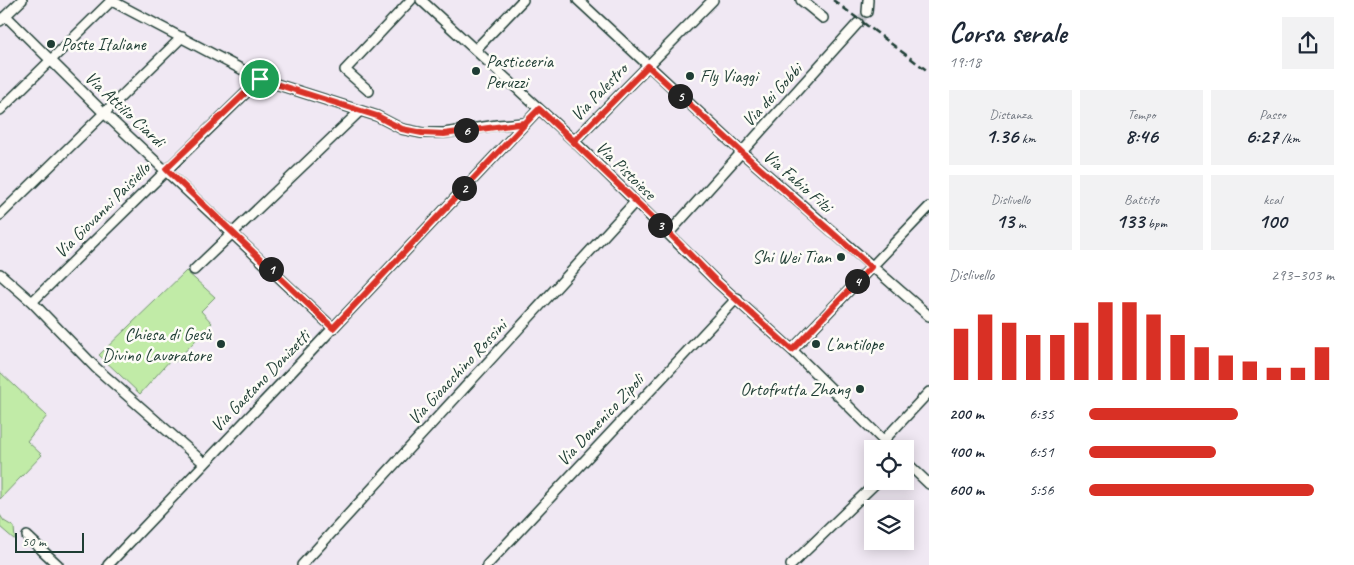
<!DOCTYPE html>
<html lang="it">
<head>
<meta charset="utf-8">
<style>
	:root { --surface:#fff; --page:#f2f2f3; --text:#1f2937; --muted:#747a83; --accent:#d93025 }
	body { margin:0; font-family:Caveat,sans-serif; background:var(--page); color:var(--text); height:100vh; display:flex; flex-direction:column; font-size:19px; white-space:nowrap }
	* { box-sizing:border-box; margin:0 }
	p { font-size:16px; color:var(--muted) }
	.icon { flex:none; width:28px; height:28px; fill:none; stroke:currentColor; stroke-width:2; stroke-linecap:round; stroke-linejoin:round }
	.map { position:relative; flex:1; overflow:hidden }
	.sheet { display:flex; flex-direction:column; background:var(--surface); width:425px }
	.sheet>* { flex:none }
	.fabs { position:absolute; left:864px; top:440px; display:grid; gap:10px }
	.fabs a { display:grid; place-items:center; width:50px; height:50px; border-radius:0px; background:var(--surface); box-shadow:0 2px 12px #0003; font-size:25px }
	.scale { position:absolute; left:15px; bottom:12px; width:69px; box-sizing:border-box; padding-left:5px; border:2px solid #1f3d34; border-top:0; font-size:14px; line-height:18px; white-space:nowrap; color:#1f3d34; -webkit-text-stroke:4px #fdfcf7; paint-order:stroke }
	.pin { position:absolute; display:grid; place-items:center; width:42px; height:42px; color:#fff; margin:-21px; border:2px solid #fff; border-radius:50%; box-shadow:0 1px 5px #0007 }
	.km { position:absolute; width:25px; height:25px; margin:-12px; border-radius:50%; background:#222; color:#fff; font-size:14px; line-height:25px; text-align:center }
	.round { display:grid; place-items:center; flex:none; width:52px; height:52px; border-radius:0px; background:var(--page) }
	.headline { display:flex; align-items:center; justify-content:space-between; height:85px; padding:0 20px }
	h1 { font-size:28px; font-weight:600; line-height:38px }
	.stats { display:grid; grid-template-columns:repeat(3,1fr); gap:8px; height:85px; padding:5px 20px }
	.stats div { display:grid; align-content:center; border-radius:0px; background:var(--page); text-align:center }
	.stats b { font-size:21px; font-weight:600 }
	.stats small { font-size:14px; font-weight:400 }
	.stats p { font-size:14px }
	.chart { height:140px; padding:10px 20px }
	.chart p { display:flex; justify-content:space-between }
	.chart svg { width:100%; height:90px; margin-top:5px; stroke:var(--accent); stroke-width:6 }
	ul { padding:0 20px; list-style:none; font-size:16px }
	li { display:grid; grid-template-columns:80px 60px 1fr; align-items:center; height:38px }
	li i { height:12px; border-radius:6px; background:var(--accent) }
	main { display:flex; flex:1; min-height:0 }
	.map>svg:first-child { display:block }
	.green { fill:#c1eba7; stroke:#70946e }
	.lines { fill:none; stroke-linecap:round; stroke-linejoin:round }
	.minor-tunnel { stroke:#c6c6cd; stroke-width:9; stroke-dasharray:9 4.5; stroke-linecap:butt }
	.minor-casing { stroke:#1f3d34; stroke-width:12 }
	.minor { stroke:#fdfcf7; stroke-width:9 }
	.rail { stroke:#1f3d34; stroke-width:2.5; stroke-dasharray:8 4; stroke-linecap:butt }
	.route-casing { stroke:#fff; stroke-width:10 }
	.route { stroke:#d93025; stroke-width:6 }
	.poi-dot { fill:#1f3d34; stroke:#fdfcf7; stroke-width:2 }
	.labels { text-anchor:middle; dominant-baseline:central; stroke-width:5; stroke-linejoin:round; paint-order:stroke }
	.poi-label { font-size:18px; fill:#1f3d34; stroke:#fdfcf7; text-anchor:start }
	.street-label { font-size:18px; fill:#1f3d34; stroke:#fdfcf7 }
</style>
</head>
<body>
<main>
<div class="map">
<svg width="929" height="565" viewBox="0 0 929 565">
	<rect width="100%" height="100%" fill="#f0e8f3"/>
	<filter id="ink" filterUnits="userSpaceOnUse"><feTurbulence type="fractalNoise" baseFrequency=".02" numOctaves="2"/><feDisplacementMap in="SourceGraphic" scale="10" xChannelSelector="R" yChannelSelector="G"/><feConvolveMatrix kernelMatrix="1 2 1 2 8 2 1 2 1" color-interpolation-filters="sRGB"/></filter>
	<g filter="url(#ink)">
		<path class="green" d="M186,271l29,26 -14,14 11,12 -37,39 -4,-3 -31,35 -41,-39z
			M0,372l47,44 -20,25 15,14 -42,44z
			M0,515l4,6 10,6 1,13 -15,-13z"/>
		<g class="lines">
			<path class="minor-tunnel" d="M858,23l9,-11"/>
			<defs>
				<path id="minor" d="M110,0l150,79 117,37 25,13 20,4h22l53,-8 28,-2
					M421,0l153,141 143,141 75,68 100,99
					M578,0l169,157 182,159
					M801,0l22,18
					M867,12l1,-12
					M6,16l98,97 229,215
					M0,21l22,-21
					M475,50l48,-50
					M369,91l-24,-21 66,-70
					M0,110l112,-110
					M574,141l139,-141
					M0,215l182,-178
					M669,233l189,-210
					M194,270l166,-159
					M0,274l32,28 64,66 108,95
					M32,302l228,-223
					M792,350l137,-143
					M884,440l45,-48
					M905,461l24,23
					M27,536l31,29
					M108,565l164,-172 267,-284
					M302,565l333,-363
					M487,565l250,-267
					M791,565l87,-84"/>
			</defs>
			<use href="#minor" class="minor-casing"/>
			<use href="#minor" class="minor"/>
			<path class="rail" d="M833,0l96,72"/>
		</g>
	</g>
	<g class="lines" filter="url(#ink)">
		<defs>
			<path id="route" d="M260,79l-94,90 167,159 206,-219 130,124 48,49 75,68 79,-83 -124,-110 -99,-91 -74,75 -35,-32 -14,14 -81,11 -22,-1 -20,-4 -25,-13 -117,-37"/>
		</defs>
		<use href="#route" class="route-casing"/>
		<use href="#route" class="route"/>
	</g>
	<g class="poi-dot">
		<circle cx="51" cy="44" r="5"/>
		<circle cx="476" cy="71" r="5"/>
		<circle cx="690" cy="76" r="5"/>
		<circle cx="841" cy="257" r="5"/>
		<circle cx="221" cy="344" r="5"/>
		<circle cx="816" cy="344" r="5"/>
		<circle cx="860" cy="389" r="5"/>
	</g>
	<g class="labels">
		<g class="poi-label">
			<text x="61" y="44">Poste Italiane</text>
			<text x="486" y="61">Pasticceria<tspan x="486" dy="21">Peruzzi</tspan></text>
			<text x="700" y="76">Fly Viaggi</text>
			<text x="831" y="257" text-anchor="end">Shi Wei Tian</text>
			<text x="211" y="334" text-anchor="end">Chiesa di Gesù<tspan x="211" dy="21">Divino Lavoratore</tspan></text>
			<text x="826" y="344">L'antilope</text>
			<text x="850" y="389" text-anchor="end">Ortofrutta Zhang</text>
		</g>
		<g class="street-label">
			<text transform="translate(599 92) rotate(-46)">Via Palestro</text>
			<text transform="translate(772 95) rotate(-47)">Via dei Gobbi</text>
			<text transform="translate(125 109) rotate(43)">Via Attilio Ciardi</text>
			<text transform="translate(626 170) rotate(44)">Via Pistoiese</text>
			<text transform="translate(798 181) rotate(41)">Via Fabio Filzi</text>
			<text transform="translate(102 210) rotate(-45)">Via Giovanni Paisiello</text>
			<text transform="translate(457 372) rotate(-47)">Via Gioacchino Rossini</text>
			<text transform="translate(260 381) rotate(-46)">Via Gaetano Donizetti</text>
			<text transform="translate(600 420) rotate(-47)">Via Domenico Zipoli</text>
		</g>
	</g>
</svg>
<div class="fabs">
<a><svg class="icon" aria-label="locate" viewBox="0 0 24 24"><circle cx="12" cy="12" r="6"/><path d="M12 2v4M12 18v4M2 12h4M18 12h4"/></svg></a>
<a><svg class="icon" aria-label="layers" viewBox="0 0 24 24"><path d="M12 4l9 5-9 5-9-5zM3 14l9 5 9-5"/></svg></a>
</div>
<div class="scale">50 m</div>
<div class="pin" style="left:260px;top:79px;background:#1e9e55"><svg class="icon" aria-label="arrive" viewBox="0 0 24 24"><path d="M6 21V4h12l-3 4 3 4H6"/></svg></div>
<b class="km" style="left:271px;top:269px">1</b>
<b class="km" style="left:464px;top:188px">2</b>
<b class="km" style="left:660px;top:225px">3</b>
<b class="km" style="left:857px;top:281px">4</b>
<b class="km" style="left:680px;top:96px">5</b>
<b class="km" style="left:466px;top:130px">6</b>
</div>
<section class="sheet">
<div class="headline"><div><h1>Corsa serale</h1><p>19:18</p></div><a class="round"><svg class="icon" aria-label="share" viewBox="0 0 24 24"><path d="M12 15V3M7 8l5-5 5 5M5 13v7h14v-7"/></svg></a></div>
<div class="stats">
<div><p>Distanza</p><b>1.36<small> km</small></b></div>
<div><p>Tempo</p><b>8:46</b></div>
<div><p>Passo</p><b>6:27<small> /km</small></b></div>
</div>
<div class="stats">
<div><p>Dislivello</p><b>13<small> m</small></b></div>
<div><p>Battito</p><b>133<small> bpm</small></b></div>
<div><p>kcal</p><b>100</b></div>
</div>
<div class="chart"><p><span>Dislivello</span>293–303 m</p>
<svg viewBox="0 0 160 44" preserveAspectRatio="none"><path d="M5 44V19M15 44V12M25 44V16M35 44V22M45 44V22M55 44V16M65 44V6M75 44V6M85 44V12M95 44V22M105 44V28M115 44V32M125 44V35M135 44V38M145 44V38M155 44V28"/></svg>
</div>
<ul>
<li><b>200 m</b>6:35<i style="width:61%"></i></li>
<li><b>400 m</b>6:51<i style="width:52%"></i></li>
<li><b>600 m</b>5:56<i style="width:92%"></i></li>
</ul>
</section>
</main>
</body>
</html>
